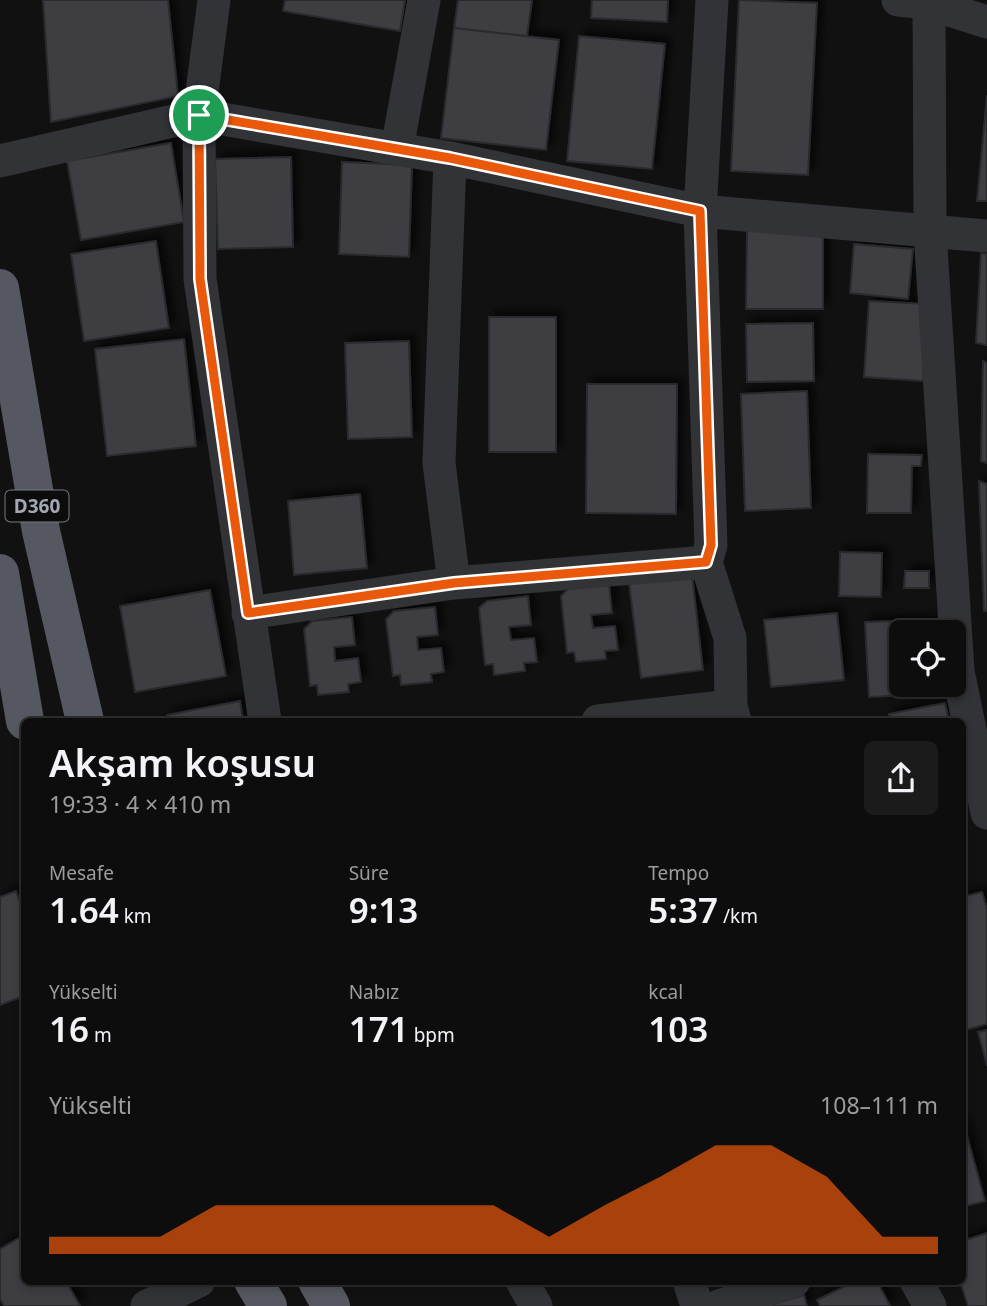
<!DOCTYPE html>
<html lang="tr">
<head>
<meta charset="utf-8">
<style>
	:root { --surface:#0d0d0e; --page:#1b1b1c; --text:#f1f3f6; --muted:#9a9c9e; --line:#2d2d2e; --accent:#ea580c }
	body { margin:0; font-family:"Noto Sans",sans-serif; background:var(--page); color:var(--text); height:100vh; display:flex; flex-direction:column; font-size:26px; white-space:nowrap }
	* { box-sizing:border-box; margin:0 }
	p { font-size:23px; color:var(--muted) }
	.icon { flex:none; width:38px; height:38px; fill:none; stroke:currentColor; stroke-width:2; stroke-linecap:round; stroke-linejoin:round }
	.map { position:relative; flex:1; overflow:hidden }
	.sheet { position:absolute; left:21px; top:718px; width:945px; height:567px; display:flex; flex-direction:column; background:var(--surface); border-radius:10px; box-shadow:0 4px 10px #0003,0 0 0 2px var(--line) }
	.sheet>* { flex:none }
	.controls { position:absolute; left:889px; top:620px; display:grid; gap:14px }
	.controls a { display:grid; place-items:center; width:77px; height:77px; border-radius:10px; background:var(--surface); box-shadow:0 4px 10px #0003,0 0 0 2px var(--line); font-size:35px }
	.pin { position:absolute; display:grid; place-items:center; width:60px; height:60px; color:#fff; margin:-30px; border:4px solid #fff; border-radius:50%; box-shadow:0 2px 7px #0007 }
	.round { display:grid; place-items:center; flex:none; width:74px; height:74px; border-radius:10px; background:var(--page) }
	.overview { display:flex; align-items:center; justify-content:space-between; height:119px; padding:0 28px }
	h1 { font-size:38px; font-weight:600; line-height:52px }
	.stats { display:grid; grid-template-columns:repeat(3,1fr); gap:10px; height:119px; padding:7px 28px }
	.stats div { display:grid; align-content:center }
	.stats b { font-size:35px; font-weight:600 }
	.stats small { font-size:19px; font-weight:400 }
	.stats p { font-size:19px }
	.chart { height:196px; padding:14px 28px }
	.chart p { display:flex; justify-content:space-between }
	.chart svg { width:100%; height:126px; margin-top:7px; fill:var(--accent); opacity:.7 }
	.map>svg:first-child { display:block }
	.building { fill:#3c3e42; stroke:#2a2b2e; stroke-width:2; filter:url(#shadow) }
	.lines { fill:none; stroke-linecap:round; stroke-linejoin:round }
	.minor { stroke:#313337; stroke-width:33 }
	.trunk { stroke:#555860; stroke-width:38 }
	.route-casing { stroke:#fff; stroke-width:14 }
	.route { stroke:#ea580c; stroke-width:9 }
	.labels { text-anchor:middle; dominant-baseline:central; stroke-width:5; stroke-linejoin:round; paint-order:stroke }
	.shield { fill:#0c0c0d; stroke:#747982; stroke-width:2 }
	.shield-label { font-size:19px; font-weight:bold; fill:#a1a8b4 }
</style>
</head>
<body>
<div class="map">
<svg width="987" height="1306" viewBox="0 0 987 1306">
	<defs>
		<filter id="shadow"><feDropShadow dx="6" dy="-6" stdDeviation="3.5" flood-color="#0009"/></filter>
	</defs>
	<rect width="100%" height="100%" fill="#111112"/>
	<path class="building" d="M43,0h125l10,96 -127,26z
		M285,0h120l-5,31 -117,-20z
		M458,0h74l-5,36 -73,-8z
		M592,0h76l-1,22 -76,-4z
		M739,0l78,3 -9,172 -77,-4z
		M454,28l105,12 -13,110 -105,-12z
		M579,36l86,8 -13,125 -85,-8z
		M987,95v106h-10z
		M171,143l13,79 -103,18 -14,-79z
		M291,157l2,90 -75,2 -3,-90z
		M342,162l70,3 -3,92 -70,-3z
		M747,231h76v78h-77z
		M156,241l13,87 -85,13 -13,-87z
		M854,244l59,5 -5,50 -58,-6z
		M981,253l6,1v91l-11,-2z
		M869,301l58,3 -4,77 -59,-4z
		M489,317h67v135h-67z
		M813,323l1,58 -67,1 -1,-58z
		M184,339l12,107 -89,10 -12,-107z
		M409,341l3,96 -64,2 -3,-96z
		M983,361l4,2v100l-6,-2z
		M587,384h90l-1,130 -90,-1z
		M807,391l4,117 -66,3 -4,-117z
		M868,454l54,1 -1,11h-9l-1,47h-44z
		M979,481l8,3v127h-3z
		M360,494l7,74 -73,7 -6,-74z
		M840,552l42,1 -1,44 -42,-1z
		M905,571h24v17h-25z
		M692,575l11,95 -62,8 -12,-95z
		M609,584l3,29 -21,2 2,13 22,-2 3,24 -13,1 1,8 -30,3 -2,-10 -7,1 -6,-57 8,-8z
		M210,590l16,86 -91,16 -15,-86z
		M528,596l3,29 -22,2 2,13 23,-2 3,24 -13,1 1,8 -31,4 -1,-11 -8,1 -6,-57 8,-7z
		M435,607l3,28 -21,2 1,13 23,-2 3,24 -13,2 1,8 -31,3 -1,-10 -7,1 -7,-57 8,-8z
		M837,613l7,67 -73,7 -7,-67z
		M352,617l3,28 -21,2 1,14 23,-3 3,24 -13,2 1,8 -31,3 -1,-10 -7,1 -6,-57 8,-8z
		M930,620l1,12h-30v52h32v10l-64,3 -4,-75z
		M240,701l3,20h-75l-1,-6z
		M945,703l4,18h-59l-1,-7z
		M16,891l8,23v82l-24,9v-108z
		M982,892l5,17v115l-25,7v-134z
		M987,1030v36l-9,-34z
		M962,1118l23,83 -23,6z
		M987,1233v73h-19l-8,-25h2v-40z
		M24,1235v46h42l14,25h-76l-4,-7v-50z
		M855,1281h22l13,25h-70l-3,-6z
		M804,1295l3,11h-40z"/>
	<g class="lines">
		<path class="minor" d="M214,0l-15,115 1,164 65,442
			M712,0l-12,211 11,334 -5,17 24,76 1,68 4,15
			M898,0l30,3 59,19
			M929,0l1,232 28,439 29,142
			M397,149l27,-149
			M450,158l-11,305 15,120
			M0,161l199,-46 251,43 250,53 287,25
			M248,613l206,-30 252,-21
			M598,721l133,-15
			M522,1281l14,25
			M689,1281l8,25
			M916,1281l14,25
			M147,1306l52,-25
			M719,1306l75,-25"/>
		<path class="trunk" d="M0,288l41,243 44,190
			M0,573l25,148
			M253,1281l15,25
			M317,1281l14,25"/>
	</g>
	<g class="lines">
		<defs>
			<path id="route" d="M199,115l251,43 250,53 11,334 -5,17 -252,21 -206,30 -48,-334z"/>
		</defs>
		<use href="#route" class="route-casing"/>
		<use href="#route" class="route"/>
	</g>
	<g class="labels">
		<rect class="shield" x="5.5" y="490.5" width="63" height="31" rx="5"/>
		<g class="shield-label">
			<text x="37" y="506">D360</text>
		</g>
	</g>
</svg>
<div class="controls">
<a><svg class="icon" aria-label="locate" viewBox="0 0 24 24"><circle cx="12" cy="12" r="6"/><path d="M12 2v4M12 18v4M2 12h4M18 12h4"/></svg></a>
</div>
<div class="pin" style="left:199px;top:115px;background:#1e9e55"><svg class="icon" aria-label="arrive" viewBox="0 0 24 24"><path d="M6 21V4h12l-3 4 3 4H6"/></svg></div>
<section class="sheet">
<div class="overview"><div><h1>Akşam koşusu</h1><p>19:33 · 4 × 410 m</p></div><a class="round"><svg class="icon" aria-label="share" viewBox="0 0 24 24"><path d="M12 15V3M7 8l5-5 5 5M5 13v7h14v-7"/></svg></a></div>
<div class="stats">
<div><p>Mesafe</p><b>1.64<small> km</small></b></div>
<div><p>Süre</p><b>9:13</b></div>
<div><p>Tempo</p><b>5:37<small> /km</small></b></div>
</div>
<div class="stats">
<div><p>Yükselti</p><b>16<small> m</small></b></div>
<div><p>Nabız</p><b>171<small> bpm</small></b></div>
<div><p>kcal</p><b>103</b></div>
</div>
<div class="chart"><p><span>Yükselti</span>108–111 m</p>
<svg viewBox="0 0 160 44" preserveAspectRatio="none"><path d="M0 44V38L10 38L20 38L30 27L40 27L50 27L60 27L70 27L80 27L90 38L100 27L110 17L120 6L130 6L140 17L150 38L160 38V44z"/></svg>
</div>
</section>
</div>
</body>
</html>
